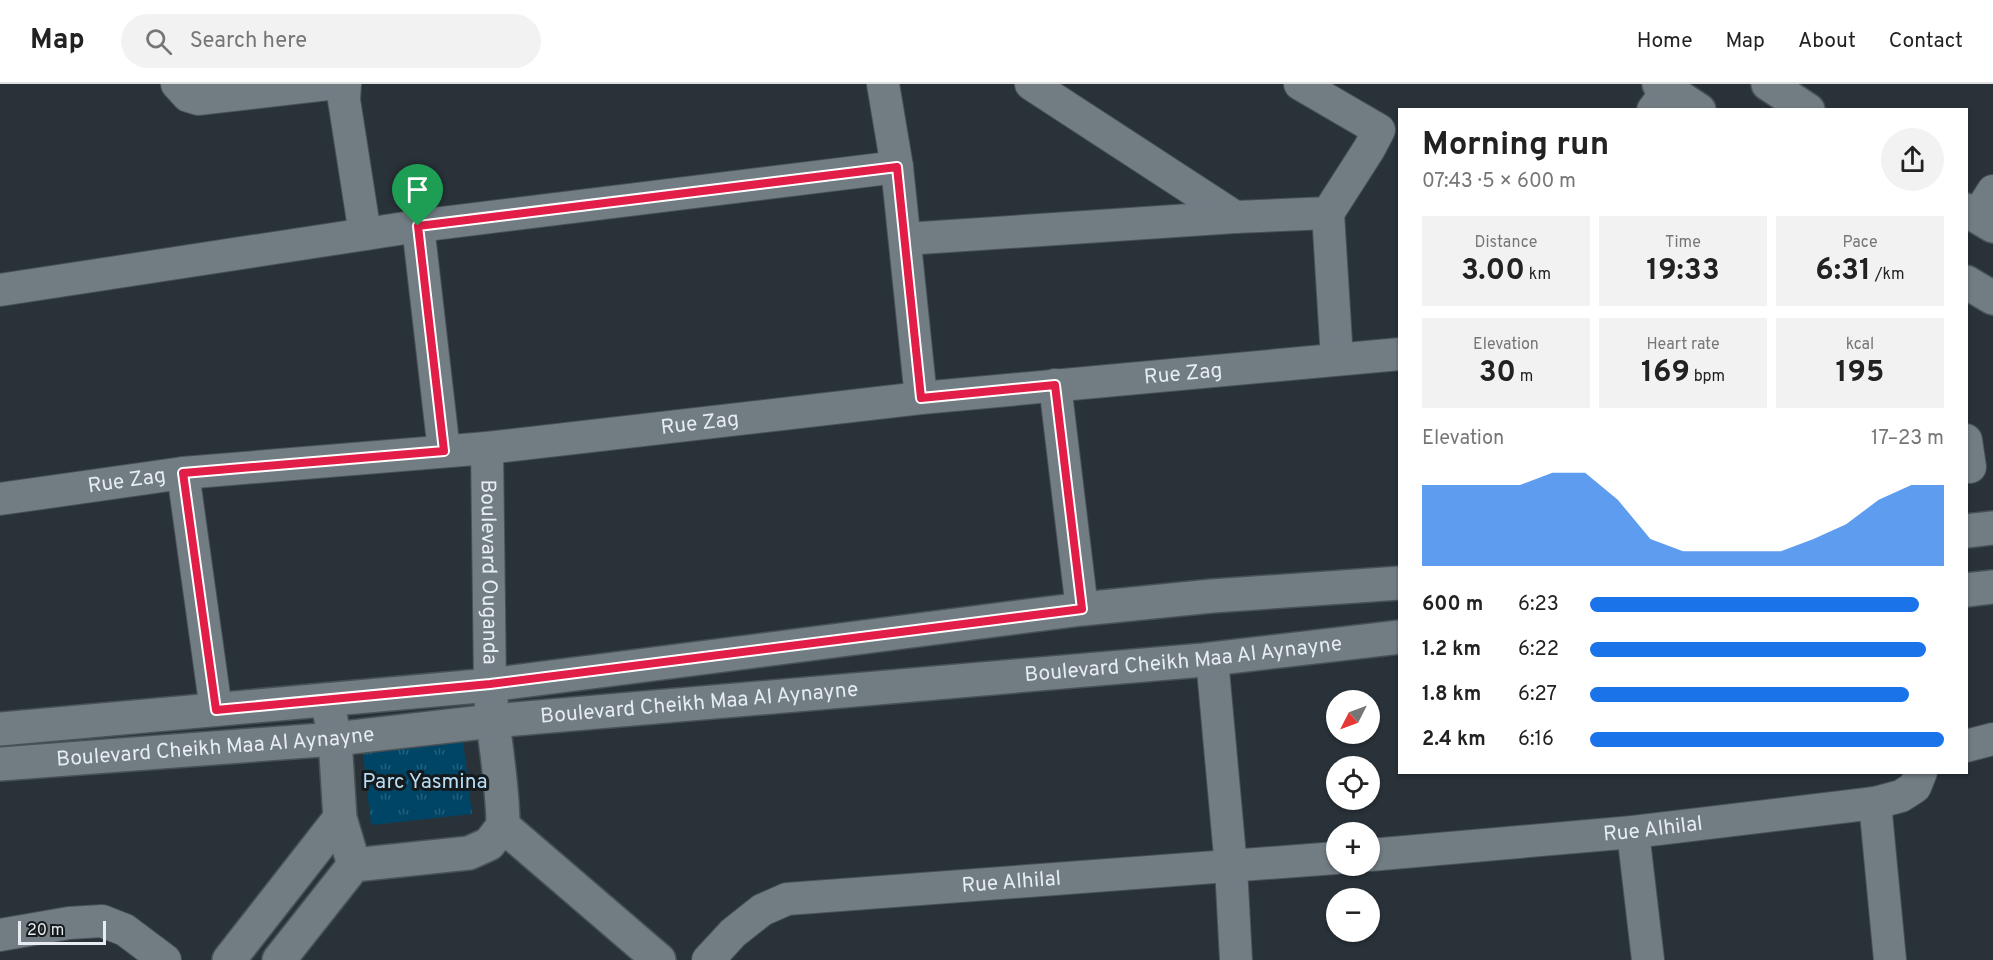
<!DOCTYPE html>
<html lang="en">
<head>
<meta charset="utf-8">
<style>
	:root { --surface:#fff; --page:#f2f2f2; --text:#222; --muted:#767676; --line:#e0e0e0; --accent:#1a73e8 }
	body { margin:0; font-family:Overpass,sans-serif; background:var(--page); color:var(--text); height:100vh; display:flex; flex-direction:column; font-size:22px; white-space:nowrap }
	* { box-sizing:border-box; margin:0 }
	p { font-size:20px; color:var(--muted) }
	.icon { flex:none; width:33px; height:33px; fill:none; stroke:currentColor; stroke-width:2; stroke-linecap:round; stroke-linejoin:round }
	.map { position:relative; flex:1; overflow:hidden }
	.drawer { position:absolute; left:1398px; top:24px; width:570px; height:666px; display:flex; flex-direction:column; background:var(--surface); border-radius:0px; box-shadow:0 2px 4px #0004 }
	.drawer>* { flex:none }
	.needle { width:39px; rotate:228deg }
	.fabs { position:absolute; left:1326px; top:606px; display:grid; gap:12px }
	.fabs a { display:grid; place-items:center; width:54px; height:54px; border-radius:50%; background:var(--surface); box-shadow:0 2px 4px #0004; font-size:30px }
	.scale { position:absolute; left:18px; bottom:15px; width:88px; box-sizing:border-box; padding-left:6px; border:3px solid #e6ecf0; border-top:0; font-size:16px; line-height:21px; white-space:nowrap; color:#e6ecf0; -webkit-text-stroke:4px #151a1d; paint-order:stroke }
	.pin { position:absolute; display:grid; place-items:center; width:51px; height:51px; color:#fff; margin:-62px -26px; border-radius:50% 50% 50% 0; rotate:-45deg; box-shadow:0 0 6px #0007 }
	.pin .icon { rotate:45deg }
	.round { display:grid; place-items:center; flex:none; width:63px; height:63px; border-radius:32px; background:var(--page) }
	.headline { display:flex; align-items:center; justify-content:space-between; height:102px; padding:0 24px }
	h1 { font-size:33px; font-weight:700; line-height:45px }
	.stats { display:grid; grid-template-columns:repeat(3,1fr); gap:9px; height:102px; padding:6px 24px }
	.stats div { display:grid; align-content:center; border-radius:0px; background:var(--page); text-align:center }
	.stats b { font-size:30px; font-weight:700 }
	.stats small { font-size:16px; font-weight:400 }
	.stats p { font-size:16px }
	.chart { height:168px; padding:12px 24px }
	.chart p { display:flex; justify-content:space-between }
	.chart svg { width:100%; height:108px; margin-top:6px; fill:var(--accent); opacity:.7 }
	ul { padding:0 24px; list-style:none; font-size:20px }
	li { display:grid; grid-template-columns:96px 72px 1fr; align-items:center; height:45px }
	li i { height:15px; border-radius:8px; background:var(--accent) }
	header { display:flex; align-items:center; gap:36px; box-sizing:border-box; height:84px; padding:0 30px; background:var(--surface); border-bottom:2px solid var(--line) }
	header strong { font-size:28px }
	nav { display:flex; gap:33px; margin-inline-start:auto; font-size:21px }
	.search { width:420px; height:54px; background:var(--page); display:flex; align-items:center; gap:15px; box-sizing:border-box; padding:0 21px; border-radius:33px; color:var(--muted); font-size:22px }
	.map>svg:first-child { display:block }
	.park { fill:url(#park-tufts) }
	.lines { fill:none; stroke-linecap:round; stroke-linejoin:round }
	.minor-casing { stroke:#485156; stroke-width:34 }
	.tertiary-casing { stroke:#485156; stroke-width:36 }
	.secondary-casing { stroke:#485156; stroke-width:36 }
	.minor { stroke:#717c83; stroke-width:32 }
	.tertiary { stroke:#717c83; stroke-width:33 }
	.secondary { stroke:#717c83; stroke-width:33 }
	.route-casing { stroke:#fff; stroke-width:12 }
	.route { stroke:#e11d48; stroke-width:8 }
	.labels { text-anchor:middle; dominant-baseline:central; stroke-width:6; stroke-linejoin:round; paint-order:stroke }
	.street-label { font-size:21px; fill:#e6ecf0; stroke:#151a1d }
	.park-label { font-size:21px; fill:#b8ddf5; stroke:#151a1d }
</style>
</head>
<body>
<header>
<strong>Map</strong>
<div class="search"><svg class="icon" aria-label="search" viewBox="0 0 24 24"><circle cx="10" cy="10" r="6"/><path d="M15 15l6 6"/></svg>Search here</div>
<nav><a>Home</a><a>Map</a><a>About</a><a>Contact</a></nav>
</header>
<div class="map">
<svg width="1993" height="876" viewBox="0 0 1993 876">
	<defs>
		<pattern id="park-tufts" width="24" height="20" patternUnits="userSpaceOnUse" patternTransform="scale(1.5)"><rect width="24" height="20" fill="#004566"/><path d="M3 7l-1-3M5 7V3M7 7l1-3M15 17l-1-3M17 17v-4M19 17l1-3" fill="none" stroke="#25607c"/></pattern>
	</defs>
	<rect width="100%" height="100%" fill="#293239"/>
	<path class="park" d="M463,657l9,73 -101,11 -8,-72z"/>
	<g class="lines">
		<defs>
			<g id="minor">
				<path d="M177,0l11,12 10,3 130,-15"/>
				<path d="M345,0l-1,16 21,134"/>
				<path d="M883,0l14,83 24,231"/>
				<path d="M1031,0l204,133"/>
				<path d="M1653,26l15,-20"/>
				<path d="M1328,129l9,146"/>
				<path d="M1977,132l16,-25"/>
				<path d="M418,142l26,225"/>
				<path d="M905,155l330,-22 93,-4 41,-64 10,-19 -79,-46"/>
				<path d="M0,206l418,-64 479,-59"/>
				<path d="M1055,301l27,224"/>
				<path d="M1966,356l4,27"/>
				<path id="s1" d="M487,364l3,237"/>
				<path d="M183,389l33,237"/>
				<path id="s2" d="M0,415l183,-26 304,-25 434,-50 479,-44"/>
				<path d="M1212,575l19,208 5,93"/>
				<path d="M1966,662l27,-7"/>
				<path d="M1875,719l15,157"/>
				<path d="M1633,748l15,128"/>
				<path id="s3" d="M1370,771l263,-23 242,-29 26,-7 14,-9 6,-15"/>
				<path d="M0,851l69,-12 33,-2 23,9 40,30"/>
				<path id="s4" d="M708,876l25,-27 29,-23 25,-11 549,-41"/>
			</g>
			<path id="tertiary" d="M1659,0l40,26
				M1768,0l40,26
				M1966,126l27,16
				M1966,198l27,16
				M327,616l8,39 5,79 14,47 115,-12 20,-9 14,-18c0,-47 -11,-94 -13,-141
				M503,742l156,134
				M229,876l111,-142
				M279,876l75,-95"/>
			<g id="secondary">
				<path d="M1966,447l27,-3"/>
				<path d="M1966,506l27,-3"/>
				<path d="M0,645l490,-44 592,-76 130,-13 188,-13"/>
				<path id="s5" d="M0,680l335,-25 157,-18 711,-61 197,-23"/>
			</g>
		</defs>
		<use href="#minor" class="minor-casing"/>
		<use href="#tertiary" class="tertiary-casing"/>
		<use href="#secondary" class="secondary-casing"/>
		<use href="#minor" class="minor"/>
		<use href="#tertiary" class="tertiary"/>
		<use href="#secondary" class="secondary"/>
	</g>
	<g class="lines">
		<defs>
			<path id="route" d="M897,83l24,231 134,-13 27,224 -592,75 -274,26 -33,-237 261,-22 -26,-225z"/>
		</defs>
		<use href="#route" class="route-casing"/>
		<use href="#route" class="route"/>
	</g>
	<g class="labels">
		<g class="street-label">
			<text stroke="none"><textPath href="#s2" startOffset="1190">Rue Zag</textPath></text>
			<text stroke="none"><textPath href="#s2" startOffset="704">Rue Zag</textPath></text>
			<text stroke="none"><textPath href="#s2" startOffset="128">Rue Zag</textPath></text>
			<text stroke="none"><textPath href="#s1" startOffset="124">Boulevard Ouganda</textPath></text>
			<text stroke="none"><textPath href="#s5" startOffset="1188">Boulevard Cheikh Maa Al Aynayne</textPath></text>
			<text stroke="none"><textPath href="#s5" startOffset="702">Boulevard Cheikh Maa Al Aynayne</textPath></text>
			<text stroke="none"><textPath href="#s5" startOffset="216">Boulevard Cheikh Maa Al Aynayne</textPath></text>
			<text stroke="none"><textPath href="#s3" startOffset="284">Rue Alhilal</textPath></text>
			<text stroke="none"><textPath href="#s4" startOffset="326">Rue Alhilal</textPath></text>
		</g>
		<g class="park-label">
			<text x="425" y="698">Parc Yasmina</text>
		</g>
	</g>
</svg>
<div class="fabs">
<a><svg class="needle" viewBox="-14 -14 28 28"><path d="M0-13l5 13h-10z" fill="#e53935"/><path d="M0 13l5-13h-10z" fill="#767676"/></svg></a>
<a><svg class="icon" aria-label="locate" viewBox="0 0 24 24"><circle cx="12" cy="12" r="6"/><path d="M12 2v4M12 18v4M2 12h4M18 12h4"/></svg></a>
<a>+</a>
<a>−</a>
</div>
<div class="scale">20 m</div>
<div class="pin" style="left:418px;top:142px;background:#1e9e55"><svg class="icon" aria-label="arrive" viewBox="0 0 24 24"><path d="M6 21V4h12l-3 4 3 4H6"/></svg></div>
<section class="drawer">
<div class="headline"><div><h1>Morning run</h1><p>07:43 · 5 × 600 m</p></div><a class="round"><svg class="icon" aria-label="share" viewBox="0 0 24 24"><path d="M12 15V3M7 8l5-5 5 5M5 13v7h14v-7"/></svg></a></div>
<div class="stats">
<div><p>Distance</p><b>3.00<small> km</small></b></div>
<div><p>Time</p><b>19:33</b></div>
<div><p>Pace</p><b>6:31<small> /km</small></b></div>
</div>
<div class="stats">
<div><p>Elevation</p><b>30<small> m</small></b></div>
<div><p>Heart rate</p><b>169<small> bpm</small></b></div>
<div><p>kcal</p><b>195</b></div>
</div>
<div class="chart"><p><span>Elevation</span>17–23 m</p>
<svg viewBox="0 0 160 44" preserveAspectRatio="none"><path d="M0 44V11L10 11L20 11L30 11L40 6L50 6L60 17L70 33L80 38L90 38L100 38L110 38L120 33L130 27L140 17L150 11L160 11V44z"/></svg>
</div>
<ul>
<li><b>600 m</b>6:23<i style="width:93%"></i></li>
<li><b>1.2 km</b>6:22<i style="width:95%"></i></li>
<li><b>1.8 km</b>6:27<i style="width:90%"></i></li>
<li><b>2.4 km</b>6:16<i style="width:100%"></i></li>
</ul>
</section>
</div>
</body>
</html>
